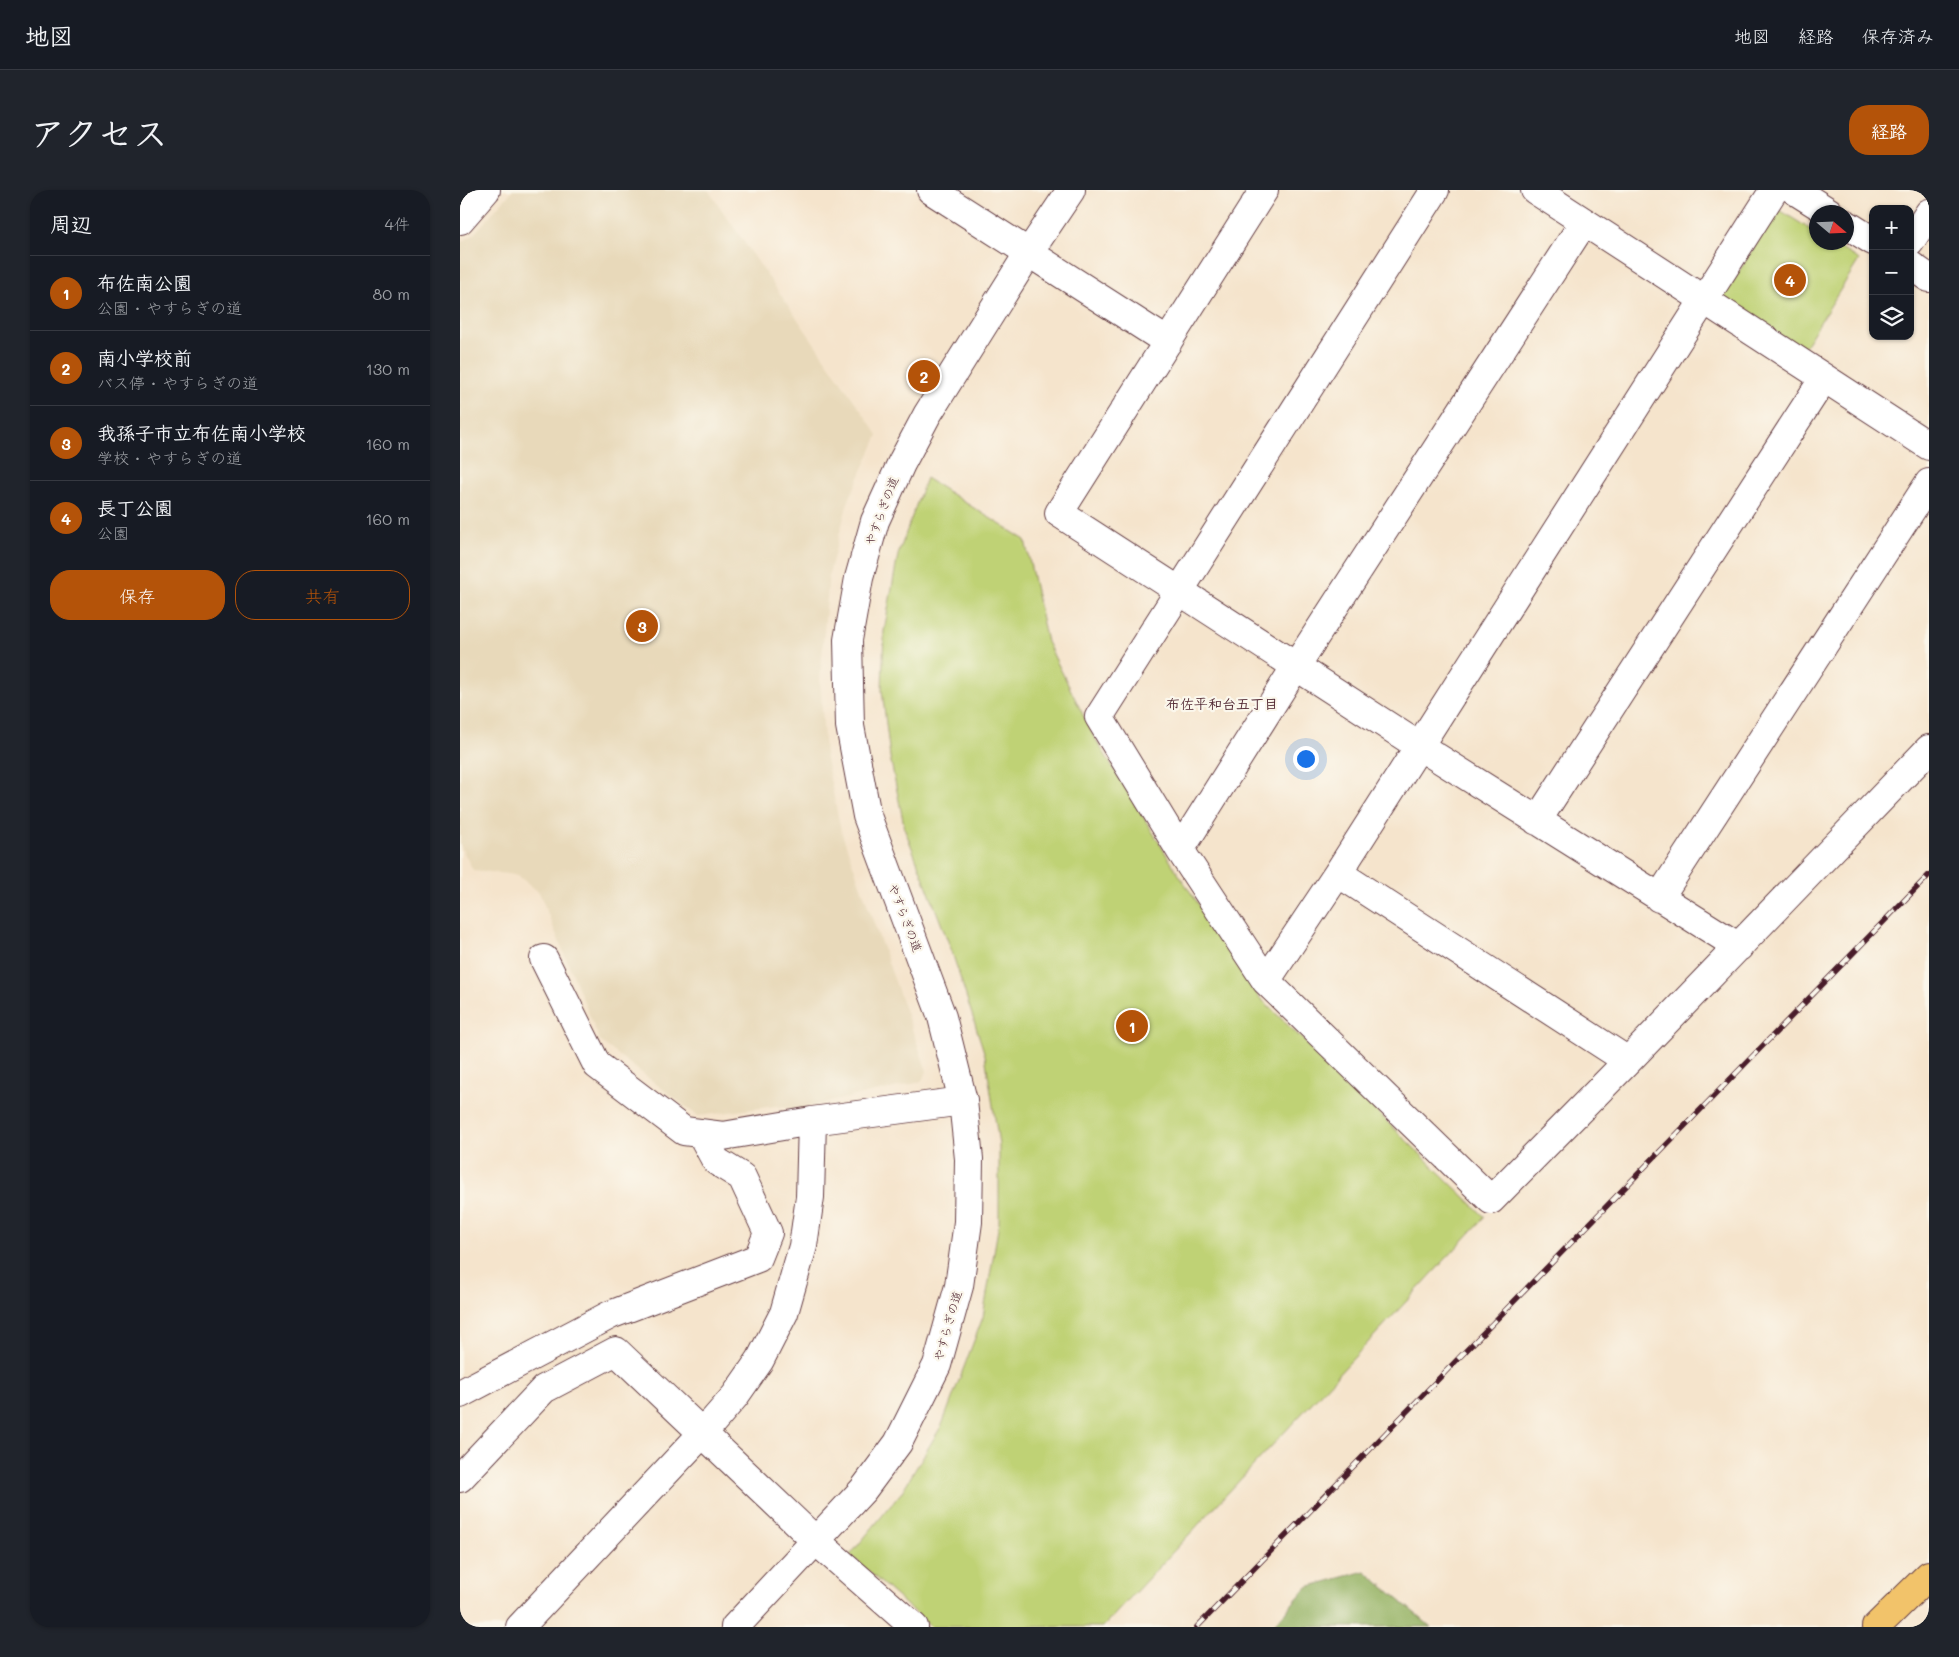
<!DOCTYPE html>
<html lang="ja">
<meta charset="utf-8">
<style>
:root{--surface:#171b24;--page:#20242c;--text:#f1f3f6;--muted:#9ea1a6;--line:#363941;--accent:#b45309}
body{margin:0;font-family:Mali,"Klee One",sans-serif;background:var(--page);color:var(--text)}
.controls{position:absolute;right:15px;top:15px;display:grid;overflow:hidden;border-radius:10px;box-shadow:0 1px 4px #0004}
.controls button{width:45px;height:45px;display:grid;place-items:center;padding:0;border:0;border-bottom:1px solid var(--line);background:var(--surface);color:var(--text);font:25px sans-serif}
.compass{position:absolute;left:1349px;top:15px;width:45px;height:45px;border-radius:50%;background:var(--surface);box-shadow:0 1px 4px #0004;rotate:109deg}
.you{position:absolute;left:845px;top:568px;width:18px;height:18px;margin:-12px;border:4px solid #fff;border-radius:50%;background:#1a73e8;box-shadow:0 0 0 8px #1a73e833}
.badge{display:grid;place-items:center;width:32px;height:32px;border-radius:50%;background:var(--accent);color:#fff;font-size:16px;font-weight:700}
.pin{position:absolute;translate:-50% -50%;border:2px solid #fff;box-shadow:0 1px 5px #0006}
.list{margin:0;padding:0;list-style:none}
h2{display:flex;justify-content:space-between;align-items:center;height:65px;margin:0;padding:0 20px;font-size:21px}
h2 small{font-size:16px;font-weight:400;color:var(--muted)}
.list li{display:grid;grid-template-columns:32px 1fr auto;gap:15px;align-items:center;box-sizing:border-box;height:75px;padding:0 20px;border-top:1px solid var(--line)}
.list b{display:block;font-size:19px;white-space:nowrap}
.list p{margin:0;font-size:16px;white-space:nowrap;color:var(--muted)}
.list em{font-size:16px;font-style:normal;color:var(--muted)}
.actions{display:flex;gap:10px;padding:15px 20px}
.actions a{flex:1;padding:11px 0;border:1px solid var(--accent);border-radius:20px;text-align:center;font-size:18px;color:var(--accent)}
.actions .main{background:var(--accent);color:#fff}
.icon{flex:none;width:28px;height:28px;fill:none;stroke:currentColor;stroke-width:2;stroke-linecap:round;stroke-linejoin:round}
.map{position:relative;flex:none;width:1469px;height:1437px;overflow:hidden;border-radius:20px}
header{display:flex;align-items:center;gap:30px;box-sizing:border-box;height:70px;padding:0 25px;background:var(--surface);border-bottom:1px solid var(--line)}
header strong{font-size:24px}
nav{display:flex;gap:28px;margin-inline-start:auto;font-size:18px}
.intro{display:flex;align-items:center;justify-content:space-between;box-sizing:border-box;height:120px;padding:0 30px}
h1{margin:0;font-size:35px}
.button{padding:12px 22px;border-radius:20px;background:var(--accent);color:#fff;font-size:18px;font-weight:700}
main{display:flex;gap:30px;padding:0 30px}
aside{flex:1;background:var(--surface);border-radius:20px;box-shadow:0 1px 4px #0004}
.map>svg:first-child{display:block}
.built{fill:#e8d9ba}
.green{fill:#bfd275;stroke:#847850}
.forest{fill:#97b466;stroke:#706a48}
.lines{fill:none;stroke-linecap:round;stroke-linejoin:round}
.minor-casing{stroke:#643d43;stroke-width:30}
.tertiary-casing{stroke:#643d43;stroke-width:30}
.trunk-casing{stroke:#643d43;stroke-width:30}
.minor{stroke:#fff;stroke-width:28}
.tertiary{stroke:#fff;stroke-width:28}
.trunk{stroke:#f2c36a;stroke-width:28}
.rail-casing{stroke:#4a1f2b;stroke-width:5.5}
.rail{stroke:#fbf7ec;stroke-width:4;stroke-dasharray:11;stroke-linecap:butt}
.labels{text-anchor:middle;stroke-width:4.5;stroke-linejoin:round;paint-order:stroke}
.street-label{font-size:12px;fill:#4a1f2b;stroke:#fbf7ec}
.neighbourhood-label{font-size:14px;font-weight:bold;fill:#4a1f2b;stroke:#fbf7ec}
</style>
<header>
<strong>地図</strong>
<nav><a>地図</a><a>経路</a><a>保存済み</a></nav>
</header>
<div class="intro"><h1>アクセス</h1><a class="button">経路</a></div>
<main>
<aside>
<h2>周辺<small>4件</small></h2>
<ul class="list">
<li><span class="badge">1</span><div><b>布佐南公園</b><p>公園 · やすらぎの道</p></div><em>80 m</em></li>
<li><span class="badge">2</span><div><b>南小学校前</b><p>バス停 · やすらぎの道</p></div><em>130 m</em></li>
<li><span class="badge">3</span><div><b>我孫子市立布佐南小学校</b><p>学校 · やすらぎの道</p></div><em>160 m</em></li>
<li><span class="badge">4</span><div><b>長丁公園</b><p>公園</p></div><em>160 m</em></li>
</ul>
<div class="actions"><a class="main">保存</a><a>共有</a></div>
</aside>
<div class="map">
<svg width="1469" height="1437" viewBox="0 0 1469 1437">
<rect width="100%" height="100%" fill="#fbf7ec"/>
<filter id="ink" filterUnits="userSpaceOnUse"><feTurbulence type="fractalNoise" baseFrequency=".02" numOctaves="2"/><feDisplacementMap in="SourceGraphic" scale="10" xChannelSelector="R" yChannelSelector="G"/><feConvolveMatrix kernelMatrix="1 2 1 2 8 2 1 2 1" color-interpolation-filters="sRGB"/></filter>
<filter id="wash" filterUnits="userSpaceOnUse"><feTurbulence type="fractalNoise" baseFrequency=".0096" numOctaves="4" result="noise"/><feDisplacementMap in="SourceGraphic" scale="20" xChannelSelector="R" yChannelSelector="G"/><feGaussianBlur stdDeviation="1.12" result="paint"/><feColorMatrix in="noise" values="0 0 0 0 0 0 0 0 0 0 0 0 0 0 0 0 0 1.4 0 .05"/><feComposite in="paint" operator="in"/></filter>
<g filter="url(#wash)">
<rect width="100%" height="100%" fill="#f5e4cc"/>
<path class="built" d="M53,0H248L418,245L388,312L369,384L360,489L365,564L381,641L467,881L461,892L337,919L316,916L238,926L140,851L79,702L57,685L13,680L0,655V53L13,45Z"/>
<path class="green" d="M1318,19L1356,43V52L1372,53L1399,70L1342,161L1261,110Z
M466,288L565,350L587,452L633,545L714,677L800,808L1025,1027L643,1437H471L390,1365L441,1303L482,1235L523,1127L539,1033V954L525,865L491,759L445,640L430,567L422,500L424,441L438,365Z"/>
<path class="forest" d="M905,1381L971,1437H812L847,1397Z"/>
</g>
<g filter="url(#ink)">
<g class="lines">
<defs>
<path id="minor" d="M471,0L708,152
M804,0L599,323L959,556L1279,757
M975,0L639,527L720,660L806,791L1031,1010L1168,871L1469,559
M1075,0L1469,256
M0,30L26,0
M1450,52L1469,23
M1077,631L1364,188
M720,660L836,476L1124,32
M878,683L1168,871
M1199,708L1469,293
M84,769L137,875L224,941L263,946L352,931
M806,791L878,683L1314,0
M0,1204L150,1125L298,1068L308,1043L282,987L256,971L242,945
M0,1288L84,1199L156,1161L356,1351L454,1437
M60,1437L242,1244L275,1206L300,1170L324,1123L343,1056L350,1007L352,931L503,911"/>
<path id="tertiary" d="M1334,0L1369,22
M1386,34L1413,51
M1450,75L1469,88
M275,1437L403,1300L438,1253L477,1175L499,1096L508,1032L509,969L503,911L482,827L407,626L390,536L388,450L399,388L415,331L441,274L467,225L568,64L611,0"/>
<path id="trunk" d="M1416,1437L1469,1385"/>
</defs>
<use href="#minor" class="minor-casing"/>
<use href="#tertiary" class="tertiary-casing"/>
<use href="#trunk" class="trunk-casing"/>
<use href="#minor" class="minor"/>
<use href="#tertiary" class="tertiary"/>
<use href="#trunk" class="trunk"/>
<defs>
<path id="rail" d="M737,1437L1469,685"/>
</defs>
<use href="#rail" class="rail-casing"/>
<use href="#rail" class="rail"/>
</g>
</g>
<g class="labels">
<g class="street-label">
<text transform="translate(422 321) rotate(-69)" y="4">やすらぎの道</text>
<text transform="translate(445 728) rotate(69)" y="4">やすらぎの道</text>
<text transform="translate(488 1136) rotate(-74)" y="4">やすらぎの道</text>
</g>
<g class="neighbourhood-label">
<text x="762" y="519">布佐平和台五丁目</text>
</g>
</g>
</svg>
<div class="controls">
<button>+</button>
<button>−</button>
<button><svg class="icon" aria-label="layers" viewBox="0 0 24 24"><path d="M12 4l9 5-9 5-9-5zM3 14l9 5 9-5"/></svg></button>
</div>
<svg class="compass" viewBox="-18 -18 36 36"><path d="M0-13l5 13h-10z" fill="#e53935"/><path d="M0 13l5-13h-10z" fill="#9ea1a6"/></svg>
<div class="you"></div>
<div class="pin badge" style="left:672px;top:836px">1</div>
<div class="pin badge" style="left:464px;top:186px">2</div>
<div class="pin badge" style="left:182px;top:436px">3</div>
<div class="pin badge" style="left:1330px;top:90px">4</div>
</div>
</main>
